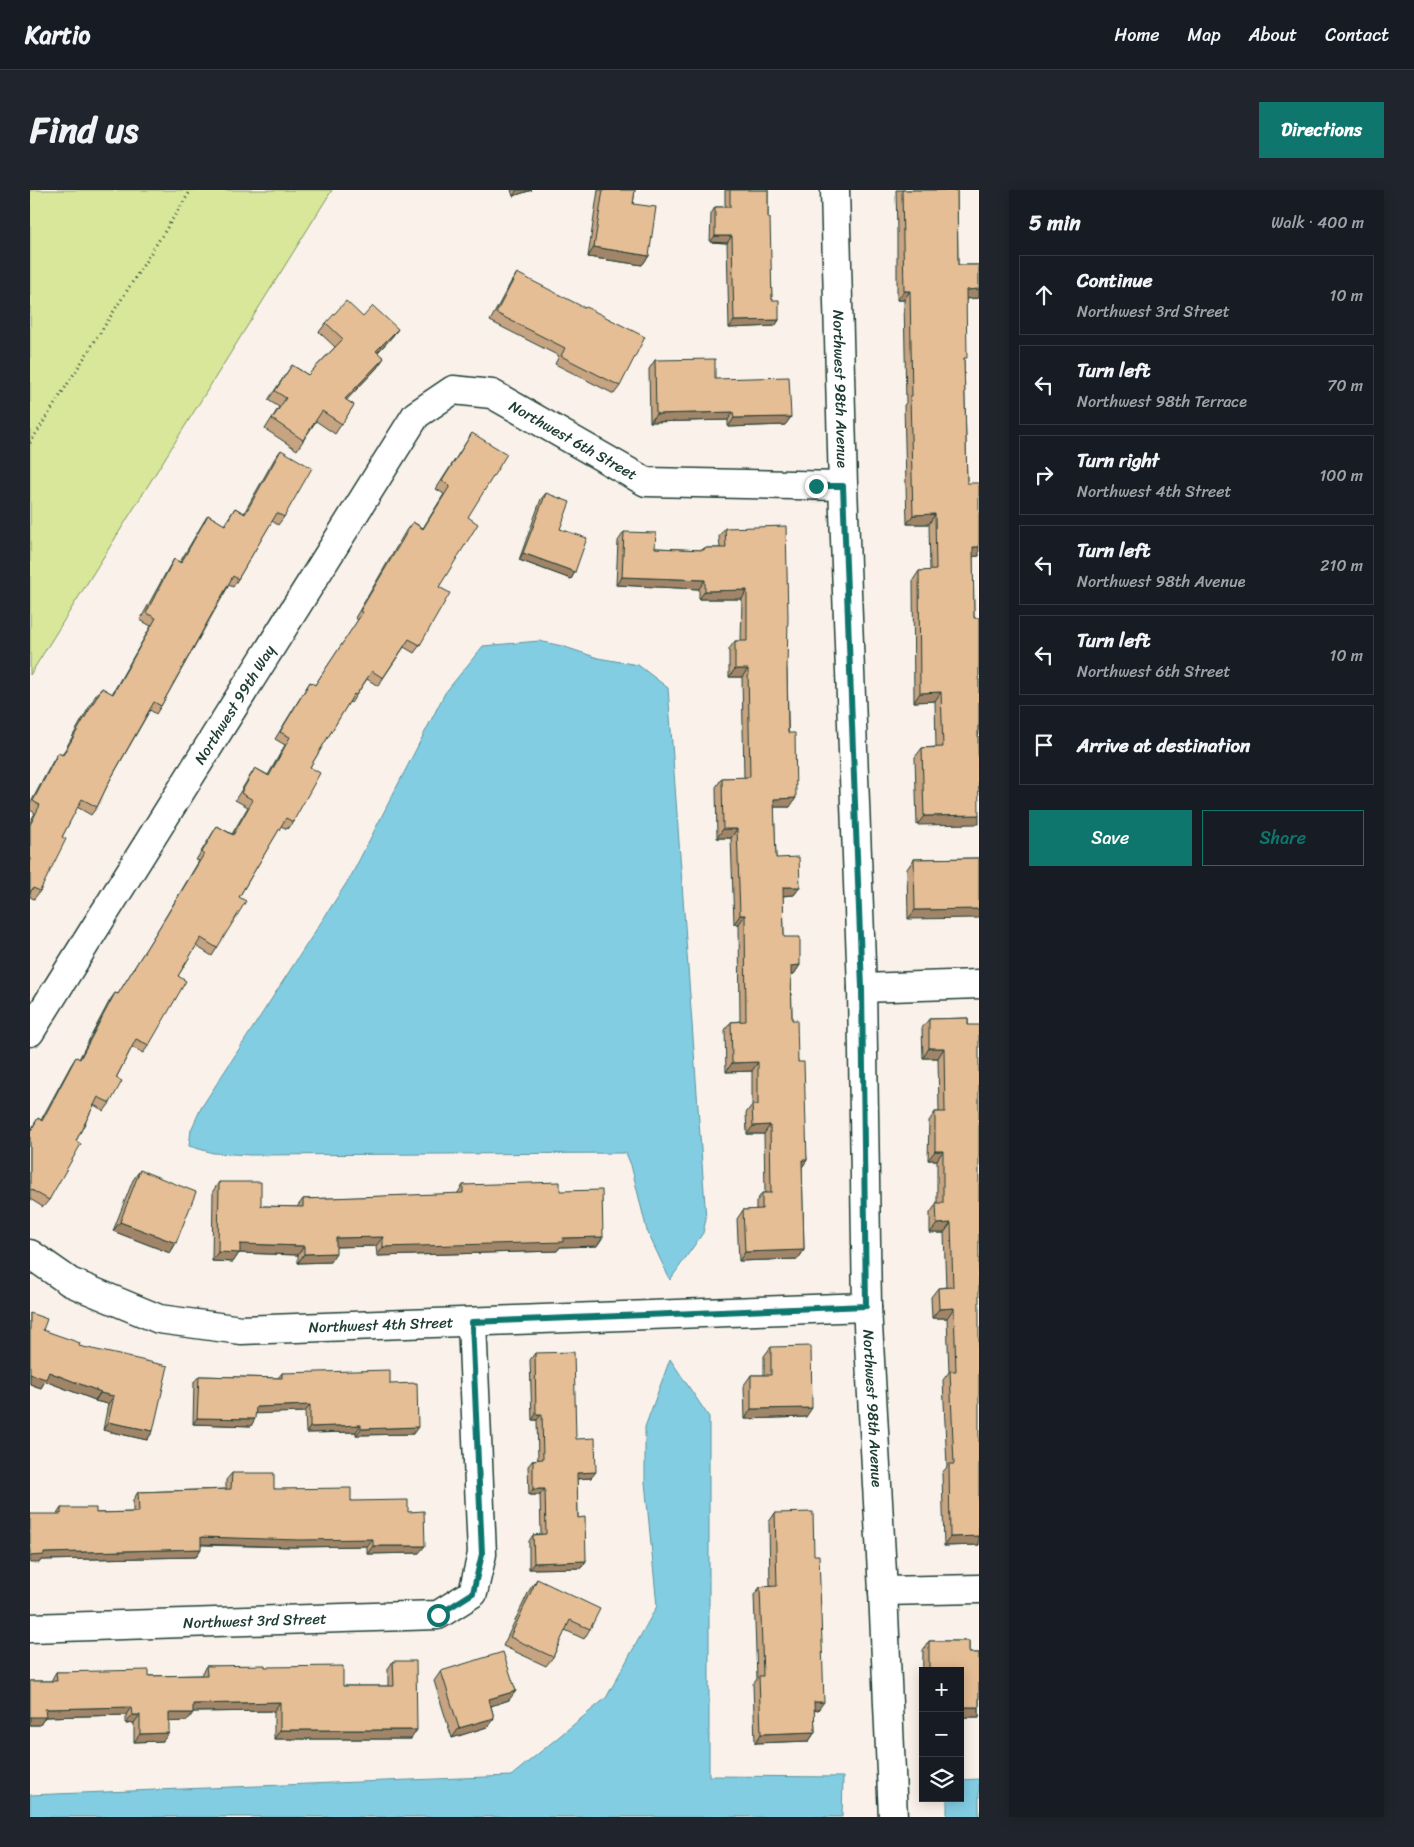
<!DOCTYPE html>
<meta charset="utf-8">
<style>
:root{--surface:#171b24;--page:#20242c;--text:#f1f3f6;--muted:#9ea1a6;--line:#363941;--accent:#0f766e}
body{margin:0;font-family:Sriracha,sans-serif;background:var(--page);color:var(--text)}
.controls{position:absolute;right:15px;bottom:15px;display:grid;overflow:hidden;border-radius:0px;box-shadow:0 2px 12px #0003}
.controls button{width:45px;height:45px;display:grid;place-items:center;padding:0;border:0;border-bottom:1px solid var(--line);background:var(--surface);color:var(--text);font:25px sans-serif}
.stop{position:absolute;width:15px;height:15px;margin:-11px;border:4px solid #0f766e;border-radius:50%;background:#fff}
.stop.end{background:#0f766e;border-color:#fff;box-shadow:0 1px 5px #0008}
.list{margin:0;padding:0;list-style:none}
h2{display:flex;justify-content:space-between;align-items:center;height:65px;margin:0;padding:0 20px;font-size:21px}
h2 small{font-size:16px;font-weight:400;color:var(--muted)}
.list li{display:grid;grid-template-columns:32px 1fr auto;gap:15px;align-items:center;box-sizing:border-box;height:80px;margin:0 10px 10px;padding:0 10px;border:1px solid var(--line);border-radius:0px}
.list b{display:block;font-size:19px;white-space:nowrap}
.list p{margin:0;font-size:16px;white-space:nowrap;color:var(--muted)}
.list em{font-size:16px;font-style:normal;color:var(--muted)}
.actions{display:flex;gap:10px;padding:15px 20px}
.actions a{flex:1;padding:11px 0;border:1px solid var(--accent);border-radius:0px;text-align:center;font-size:18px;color:var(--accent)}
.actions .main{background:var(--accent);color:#fff}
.icon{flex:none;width:28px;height:28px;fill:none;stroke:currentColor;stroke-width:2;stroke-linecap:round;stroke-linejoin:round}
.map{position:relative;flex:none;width:949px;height:1627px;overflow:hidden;border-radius:0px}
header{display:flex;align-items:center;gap:30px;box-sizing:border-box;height:70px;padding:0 25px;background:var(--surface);border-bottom:1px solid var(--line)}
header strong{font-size:24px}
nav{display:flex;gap:28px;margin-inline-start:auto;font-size:18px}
.intro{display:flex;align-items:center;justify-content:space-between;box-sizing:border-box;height:120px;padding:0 30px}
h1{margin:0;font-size:35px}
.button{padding:12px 22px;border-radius:0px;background:var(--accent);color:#fff;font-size:18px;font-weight:700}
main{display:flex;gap:30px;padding:0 30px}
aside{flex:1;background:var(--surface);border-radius:0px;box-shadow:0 2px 12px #0003}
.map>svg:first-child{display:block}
.green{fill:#d9e79a;stroke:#7c9267}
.water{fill:#83cde3;stroke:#5b939d}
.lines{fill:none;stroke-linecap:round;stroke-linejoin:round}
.minor-casing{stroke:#1f3d34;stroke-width:31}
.path{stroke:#1f3d34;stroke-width:3;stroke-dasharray:1 4;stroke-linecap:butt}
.minor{stroke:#fff;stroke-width:28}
.wall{fill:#c6a381;stroke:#1f3d34}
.shaded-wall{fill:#a18569;stroke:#1f3d34}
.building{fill:#e6be96;stroke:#1f3d34}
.route{stroke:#0f766e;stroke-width:6}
.labels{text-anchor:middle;stroke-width:4;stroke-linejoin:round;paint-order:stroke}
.street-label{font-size:15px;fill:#1f3d34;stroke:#fff}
</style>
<header>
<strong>Kartio</strong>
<nav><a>Home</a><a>Map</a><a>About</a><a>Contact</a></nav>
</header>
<div class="intro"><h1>Find us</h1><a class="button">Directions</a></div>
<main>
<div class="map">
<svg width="949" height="1627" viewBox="0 0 949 1627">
<rect width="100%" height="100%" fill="#faf2ea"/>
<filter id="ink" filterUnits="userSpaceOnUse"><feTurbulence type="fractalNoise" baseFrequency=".02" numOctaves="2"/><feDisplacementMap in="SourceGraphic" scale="10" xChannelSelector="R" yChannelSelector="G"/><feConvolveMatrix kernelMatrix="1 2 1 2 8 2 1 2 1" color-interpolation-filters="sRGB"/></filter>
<g filter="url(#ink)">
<path class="green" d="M0,0H302L0,485Z"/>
<path class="water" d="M509,451L532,456L568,468L608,475L638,498L676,1029L673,1043L640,1090L617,1041L601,975L596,963L220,965L183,963L159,956L161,940L171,918L321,686L415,503L453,456Z
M640,1169L679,1227V1586L813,1587L812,1627H0V1605L481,1586L576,1508L627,1416L615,1292V1237Z
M949,1589V1627H917V1608H930V1590Z"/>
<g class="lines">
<defs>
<g id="minor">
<path id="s1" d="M805,0L813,296L832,798L837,1117L853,1401L863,1627"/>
<path d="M832,798L949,794"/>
<path id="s2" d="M0,842L386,225L423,200L462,204L616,292L813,296"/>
<path id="s3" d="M0,1064L40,1092L129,1129L211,1140L837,1117"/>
<path d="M853,1401L949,1399"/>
<path id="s4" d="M0,1438L408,1425L443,1403L452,1364L442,1132"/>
</g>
</defs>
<use href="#minor" class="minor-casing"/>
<path class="path" d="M0,253L161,0"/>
<use href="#minor" class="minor"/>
</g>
<path class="wall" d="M481,0H502L483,6Z
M568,0H605L603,14L619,66L612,75L558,67Z
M695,0H738V28L742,110L749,130L745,136L699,138L697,53L680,52L681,24L685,17H695Z
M866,0H927L928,75H949V108L936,109L934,172L937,293L949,366H943L944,428H949V545H948L949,572L887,635L885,567L892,558L906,557L905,511L884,512L883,390L889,381H900L899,334H877L874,215L876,213L874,110H867V42Z
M487,83L590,196L584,204L525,174L529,166L460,131L481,92Z
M333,127L368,139L361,148L348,162L347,178L316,210L324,215L305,244L286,231L267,260L235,239L249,217L238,210L262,175L278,185L305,157L289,142L296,133Z
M625,170L685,189L761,227L755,235L698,237V230L620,232L619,179Z
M442,243L438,327L409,397L390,455L384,463L374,457L348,496L337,489L321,513L319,512L280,577L263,632L257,639L251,636L209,707L187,758L182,766L166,756L148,786L119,855L113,863L102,857L86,888L80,913L74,921L64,915L46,951L19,1010L13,1017L0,1009V941L8,928L11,930L41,875L46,867L49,869L80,810L85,803L88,804L129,738L169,671L166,670L182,644L187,636L202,644L218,617L205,610L225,578L238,585L255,555L245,549L275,500L280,492L285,495L328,430L325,428L377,339L383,332L393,338L414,304L406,299Z
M251,260L254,327L248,335L242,331L208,389L203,397L199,395L131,516L126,524L120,520L80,590L67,617L61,625L47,617L32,647L10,701L4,709L0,707V632L5,623L0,620V614L23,571L28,563L32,565L66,505L72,498L82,504L121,436L110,430L139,377L144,369L150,372L173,333L178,325L194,335L205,318L214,323L245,268Z
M516,303L530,339L545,382L541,389L489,370L511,309Z
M695,338L757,479L760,617H744L746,668L770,697L764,705L753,706L754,747L770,775L764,784H761L762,830L768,872L777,970L772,977L774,1060L768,1069L709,1071L707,1029L713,1020H726V1012L732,1003H735L734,944H717L716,923L722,915V881L696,882L695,840L701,832L710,831L709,734H704L701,648H687L686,597L692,588H714L712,487H699V459L705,451H711L712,409H669V399L586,395L588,351L594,342L625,358L673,360L674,358H690L689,346Z
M949,668L878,729L877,679L884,669Z
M938,828L949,1355L914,1356L912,1283L917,1277L913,1190L919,1182L917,1128H902L901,1107L908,1098L916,1097L914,1043H900V1023L907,1013V970H898L899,931L905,922H909L908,868H893L892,838L899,829Z
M110,980L146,1053L140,1063L83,1041L103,990Z
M189,992L231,1016L267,1017L273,1009L427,1004L433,995L530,1001L567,1056L530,1057L527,1061L347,1066L346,1056L306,1057L300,1072L268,1073V1065L209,1063L203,1072L182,1071L183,1001Z
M0,1123L13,1140L49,1156L123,1241L117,1250L73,1240L78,1214L65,1211V1210L15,1191L11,1198L0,1194Z
M741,1157L776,1227L715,1229L714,1195L721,1185H734V1166Z
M505,1163L546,1249L561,1288L547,1289L548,1328L556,1371L551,1378L499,1379V1351L503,1345L511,1344L510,1305H499L498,1276L503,1270L508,1269L507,1230H502L500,1170Z
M252,1183L360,1194L383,1244L326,1245V1242L276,1243L275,1222L225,1223L221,1236L163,1234L164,1192L169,1186L248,1188Z
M202,1283L244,1299L321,1311L378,1322L389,1363L337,1364V1356L264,1357L171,1355L166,1367L11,1370L9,1373L27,1324L31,1318L66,1323L103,1322V1310L108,1302L196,1299V1290Z
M745,1323L788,1520L784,1521L785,1542L779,1551L725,1553L723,1494L727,1489L724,1405L730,1397L740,1396L739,1332Z
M507,1389L560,1439L554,1449L535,1440L523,1467L516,1476L473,1456L500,1399Z
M899,1451H939V1463H949V1527H930V1481H893V1526H892L893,1460Z
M363,1471L381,1549H244V1521L163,1522L157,1531H139L133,1551L104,1552V1533L96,1534V1525L15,1527L10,1535H0V1491H21L26,1482L119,1486L171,1485L176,1476L235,1477L313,1496H358V1479Z
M411,1481L479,1510L461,1516L464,1528L457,1537L422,1548L404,1491Z"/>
<path class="shaded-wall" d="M487,0H502L483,6Z
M685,46H702L697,53L680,52Z
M564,57L619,66L612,75L558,67Z
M949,99V108L930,109L936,100Z
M874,101H880L874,110H867Z
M749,130L745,136L699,138L704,131Z
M368,139L361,148L340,171L346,161Z
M354,168L347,178L308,219L315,209Z
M703,222L698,230L620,232L626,224Z
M761,227L755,235L698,237L704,228Z
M905,324L899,334H877L883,325Z
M943,357H949V366L937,367Z
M493,363L545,382L541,389L489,370Z
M592,387L675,390L669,399L586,395Z
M717,400L712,409H669L675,401Z
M705,479H718L712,487H699Z
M911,502L905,511L884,512L890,503Z
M766,608L760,617H738L744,609Z
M949,625V634L887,635L894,626Z
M693,639H707L701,648H687Z
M753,697H770L764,705L747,706Z
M949,719V728L878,729L885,720Z
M710,725H715L709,734H704Z
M770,775L764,784H755L761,776Z
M899,858H914L908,868H893Z
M728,872L722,881L696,882L702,873Z
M740,935L734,944H717L723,936Z
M905,961H913L907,970H898Z
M772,970H777L771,979Z
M90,1032L146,1053L140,1063L83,1041Z
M921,1033L914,1043H900L907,1034Z
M353,1047L346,1056L299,1057L306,1048Z
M573,1047L567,1056L530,1057L527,1061L347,1066L353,1057L533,1048Z
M210,1054L274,1056L268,1065L209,1063L203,1072L182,1071L188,1062Z
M774,1060L768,1069L709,1071L715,1062Z
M306,1063L300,1072L268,1073L274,1064Z
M924,1118L917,1128H902L909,1119Z
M19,1182L71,1202L65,1210L15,1191L11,1198L0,1194V1184Z
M70,1203L84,1206L78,1214L65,1211Z
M280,1215L275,1222L221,1224L226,1217Z
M782,1218L776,1227L715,1229L721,1219Z
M506,1224H512L507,1230H502Z
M167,1228L225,1229L221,1236L163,1234Z
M78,1232L123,1241L117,1250L73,1240Z
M331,1235L326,1242L276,1243L280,1237Z
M388,1237L383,1244L326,1245L331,1239Z
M566,1282L561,1288L542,1289L547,1283Z
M503,1299H515L510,1305H499Z
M949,1346V1355L914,1356L920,1347Z
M171,1347L343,1349L337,1356L264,1357L165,1354Z
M343,1356H395L389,1363L337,1364Z
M171,1359L166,1367L11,1370L9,1373H0V1366L14,1363Z
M556,1371L551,1378L499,1379L504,1373Z
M486,1501L479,1510L452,1519L459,1509Z
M250,1512L244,1521L157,1522L163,1514Z
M784,1512H794L788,1520L778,1521Z
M101,1517L96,1525L15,1527L10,1535H0V1527L15,1519Z
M930,1517H949V1527H930Z
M139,1523H163L157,1531L133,1532Z
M102,1525H110L104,1533L96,1534Z
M464,1528L457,1537L422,1548L429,1538Z
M250,1540H387L381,1549H244Z
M785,1542L779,1551L725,1553L731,1544Z
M139,1543L133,1551L104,1552L110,1544Z"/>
<path class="building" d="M573,0H605L603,14L626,17L619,66L564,57Z
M700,0H738V28H740L742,110H749V130L704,131L702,46H685V17H700Z
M872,0H927L928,75H949V99L936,100L937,168H934L937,293H949V357H943L944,428H949V536H948L949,625L894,626L892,558L913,557L911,502L890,503L889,381L906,380L905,324L883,325L880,206H882L880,101H874Z
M487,83L555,118L556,117L615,147L590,196L531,166L535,158L466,123Z
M316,111L333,127L343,116L368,139L346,161L354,168L315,209L324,215L312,234L292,221L273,250L242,229L256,208L245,201L262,175L278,185L313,149L296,133Z
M685,169V189L759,187L761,227L704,228L703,222L626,224L625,170Z
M442,243L477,264L438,327L448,334L409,397L420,403L390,455L379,449L353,488L342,481L326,505L324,504L280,577L290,583L263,632L256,628L209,707L216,711L187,758L171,748L148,786L156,791L119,855L106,849L86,888L92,891L80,913L68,907L46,951L51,954L19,1010L0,999V942L8,928L12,931L46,867L50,869L85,803L88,804L134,730L174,664L172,662L187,636L203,645L223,610L211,603L225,578L239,586L260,547L250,542L280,492L285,495L333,422L330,421L383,332L393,339L420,296L412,291Z
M251,260L282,278L254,327L247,323L208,389L203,386L131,516L124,512L80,590L67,617L52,609L32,647L36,649L10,701L3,698L0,703V635L10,615L3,611L28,563L33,565L72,498L83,504L126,428L116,423L144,369L151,373L178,325L195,335L205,318L215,324Z
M516,303L540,312L530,339L557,348L545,382L493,363Z
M756,336L758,427L757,479L758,543H765L766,608L744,609L746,668L769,667L770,697H753L754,747H770V775L761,776L762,830H767L768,872H774L777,970H772L774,1060L715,1062L713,1020L732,1019V1003H741L740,935L723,936L722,915H728V872L702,873L701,832L716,831L715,725H710L707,639H693L692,588L720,587L718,479H705V451H717V400L675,401V390L592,387L594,342L626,343L625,358L674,360V358H696L695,338Z
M949,668V719L885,720L884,669Z
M938,828V835H949V1346L920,1347L919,1274H924L920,1181H926L924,1118L909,1119L908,1098L923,1097L921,1033L907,1034L906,1013H913V961H905V922H915L914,858H899V829Z
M110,980L166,1002L146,1053L90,1032Z
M189,992H231V1016L273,1017V1009L433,1003V995L530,992V1001L572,1000L573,1047L533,1048V1052L353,1057V1047L306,1048V1063L274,1064V1056L210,1054V1063L188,1062Z
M0,1123L17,1129L13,1140L50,1153L49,1156L138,1176L123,1241L78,1232L84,1206L70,1203L71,1202L19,1182L16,1189L0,1184Z
M781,1156L782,1218L721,1219V1185H741V1157Z
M544,1162L546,1249L565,1248L566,1282L547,1283L548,1328L555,1327L556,1371L504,1373L503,1345L516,1344L515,1299H503V1270L513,1269L512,1224H506L505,1163Z
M360,1180V1194L387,1193L388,1237L331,1239V1235L280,1237V1215L226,1217L225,1229L167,1228L169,1186L252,1188V1183Z
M202,1283H244V1299L321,1298V1311L378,1310V1322L394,1321L395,1356H343V1349L269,1350L171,1347V1359L14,1363V1365L0,1366V1324H31V1318H66V1323L109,1322L108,1302L201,1299Z
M783,1322L784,1365H789L794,1512H784L785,1542L731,1544L729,1486H733L730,1397L747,1396L745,1323Z
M507,1389L570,1419L560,1439L540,1430L523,1467L480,1447Z
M899,1451H939V1463H949V1517H930V1481H899Z
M473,1462L486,1501L459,1509L464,1528L429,1538L411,1481Z
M363,1471H386L387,1540H250V1512L163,1514V1523H139V1543L110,1544V1525H102L101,1517L15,1519L16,1527H0V1491H27L26,1482L119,1480V1486L177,1485L176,1476L235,1475V1477L313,1476V1496H364Z"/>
</g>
<g class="lines" filter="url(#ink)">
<path class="route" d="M408,1425L443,1403L452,1364L442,1132L836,1116L832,798L813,296H786"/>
</g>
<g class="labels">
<g class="street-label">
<text dy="5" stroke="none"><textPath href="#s1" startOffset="199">Northwest 98th Avenue</textPath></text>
<text dy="5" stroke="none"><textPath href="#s2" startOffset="905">Northwest 6th Street</textPath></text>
<text dy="5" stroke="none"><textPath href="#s2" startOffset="386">Northwest 99th Way</textPath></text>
<text dy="5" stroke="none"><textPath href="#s3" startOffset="368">Northwest 4th Street</textPath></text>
<text dy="5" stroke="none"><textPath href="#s1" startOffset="1219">Northwest 98th Avenue</textPath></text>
<text dy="5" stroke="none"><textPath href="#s4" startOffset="225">Northwest 3rd Street</textPath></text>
</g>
</g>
</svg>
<div class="controls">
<button>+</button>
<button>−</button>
<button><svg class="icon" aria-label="layers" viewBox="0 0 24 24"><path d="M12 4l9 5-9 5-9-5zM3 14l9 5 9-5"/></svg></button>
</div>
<div class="stop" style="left:408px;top:1425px"></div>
<div class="stop end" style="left:786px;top:296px"></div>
</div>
<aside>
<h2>5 min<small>Walk · 400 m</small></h2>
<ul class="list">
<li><svg class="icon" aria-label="ahead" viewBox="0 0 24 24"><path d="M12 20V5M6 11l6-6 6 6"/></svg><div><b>Continue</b><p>Northwest 3rd Street</p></div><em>10 m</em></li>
<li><svg class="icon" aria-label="left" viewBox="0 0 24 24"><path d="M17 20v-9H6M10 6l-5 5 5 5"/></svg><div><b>Turn left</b><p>Northwest 98th Terrace</p></div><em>70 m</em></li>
<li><svg class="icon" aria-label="right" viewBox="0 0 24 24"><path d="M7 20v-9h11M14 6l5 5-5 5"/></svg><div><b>Turn right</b><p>Northwest 4th Street</p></div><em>100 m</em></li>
<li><svg class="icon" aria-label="left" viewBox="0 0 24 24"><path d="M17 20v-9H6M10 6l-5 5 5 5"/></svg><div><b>Turn left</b><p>Northwest 98th Avenue</p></div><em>210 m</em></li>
<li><svg class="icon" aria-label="left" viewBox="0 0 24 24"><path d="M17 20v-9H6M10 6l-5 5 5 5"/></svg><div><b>Turn left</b><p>Northwest 6th Street</p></div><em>10 m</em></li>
<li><svg class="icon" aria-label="arrive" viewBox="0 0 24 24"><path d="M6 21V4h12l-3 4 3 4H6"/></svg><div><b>Arrive at destination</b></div></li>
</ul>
<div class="actions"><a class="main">Save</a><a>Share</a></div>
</aside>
</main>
